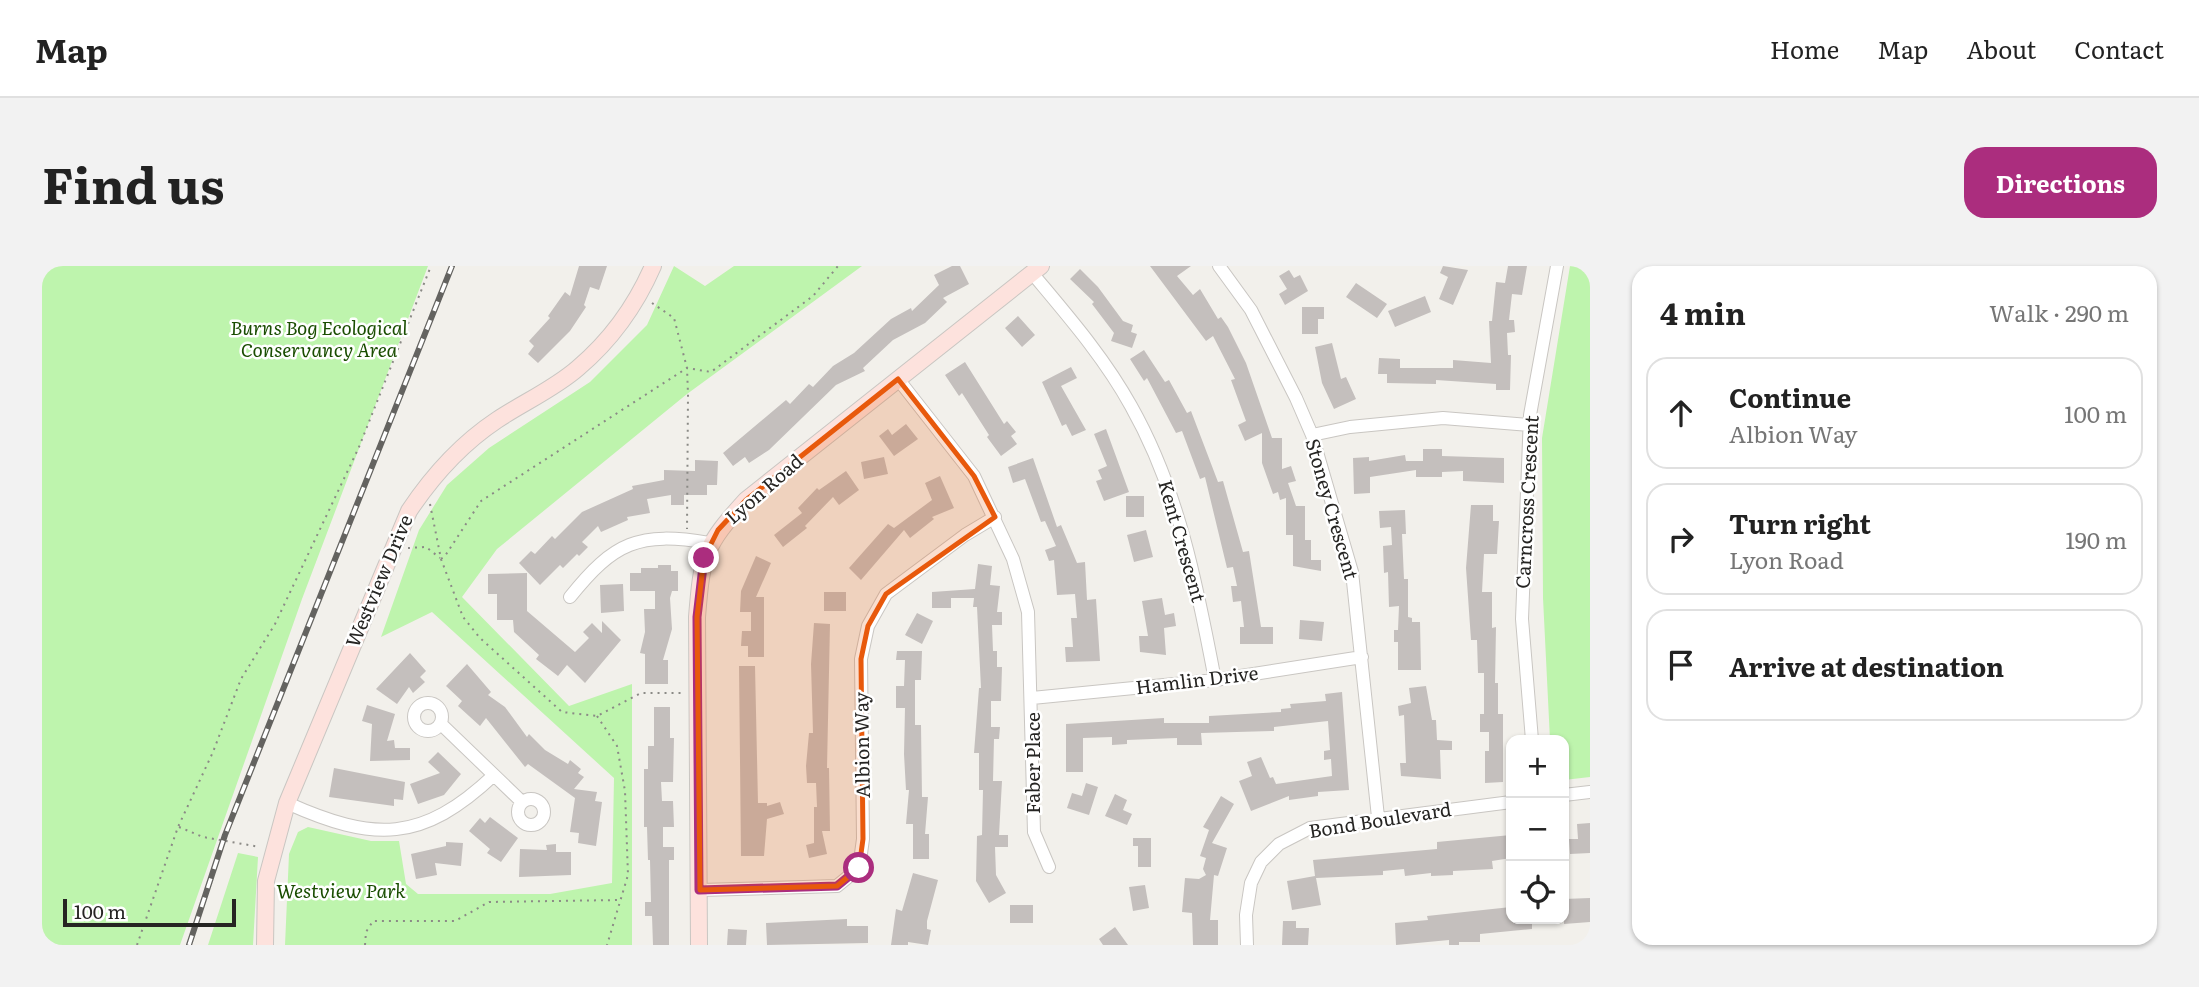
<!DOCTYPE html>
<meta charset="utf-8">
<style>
:root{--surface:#fff;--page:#f2f2f2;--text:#222;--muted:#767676;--line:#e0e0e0;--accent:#ab2d7e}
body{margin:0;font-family:Literata,serif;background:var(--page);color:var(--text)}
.controls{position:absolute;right:21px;bottom:21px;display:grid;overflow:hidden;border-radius:14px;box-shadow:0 2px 5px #0004}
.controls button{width:63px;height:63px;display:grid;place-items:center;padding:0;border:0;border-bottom:2px solid var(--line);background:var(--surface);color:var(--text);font:35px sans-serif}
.scale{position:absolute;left:21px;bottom:18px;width:173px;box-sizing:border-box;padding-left:7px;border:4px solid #262523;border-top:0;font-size:19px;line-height:24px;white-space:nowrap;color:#262523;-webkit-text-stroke:5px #fff;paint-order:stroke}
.stop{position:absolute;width:21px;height:21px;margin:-16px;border:5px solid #ab2d7e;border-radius:50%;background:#fff}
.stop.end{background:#ab2d7e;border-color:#fff;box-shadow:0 2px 7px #0008}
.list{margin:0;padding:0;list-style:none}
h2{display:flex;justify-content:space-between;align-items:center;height:91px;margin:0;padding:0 28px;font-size:30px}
h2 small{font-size:23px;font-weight:400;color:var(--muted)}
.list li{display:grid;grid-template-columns:46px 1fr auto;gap:21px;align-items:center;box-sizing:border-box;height:112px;margin:0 14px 14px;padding:0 14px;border:2px solid var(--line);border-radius:21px}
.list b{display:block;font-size:26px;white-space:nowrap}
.list p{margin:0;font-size:23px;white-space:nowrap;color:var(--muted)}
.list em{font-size:23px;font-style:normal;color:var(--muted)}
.icon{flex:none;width:38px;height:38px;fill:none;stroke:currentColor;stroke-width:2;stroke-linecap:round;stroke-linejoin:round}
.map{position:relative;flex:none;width:1548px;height:679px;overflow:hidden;border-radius:21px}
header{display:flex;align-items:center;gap:42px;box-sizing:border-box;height:98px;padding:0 35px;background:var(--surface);border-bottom:2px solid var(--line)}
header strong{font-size:33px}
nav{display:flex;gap:38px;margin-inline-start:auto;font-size:24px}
.intro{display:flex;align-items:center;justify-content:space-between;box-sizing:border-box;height:168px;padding:0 42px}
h1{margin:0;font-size:49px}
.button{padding:18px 32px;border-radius:21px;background:var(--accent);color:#fff;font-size:24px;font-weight:700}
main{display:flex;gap:42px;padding:0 42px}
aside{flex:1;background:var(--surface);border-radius:21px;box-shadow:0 2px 5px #0004}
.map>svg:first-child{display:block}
.green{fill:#bef4ad}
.building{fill:#c4bfbd}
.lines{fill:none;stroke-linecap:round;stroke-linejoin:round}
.street-casing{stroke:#c9c6c2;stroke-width:14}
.secondary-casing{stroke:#c9c6c2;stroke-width:18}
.path{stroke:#8b8a86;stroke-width:2;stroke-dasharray:2 5;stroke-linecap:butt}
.street{stroke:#fff;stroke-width:12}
.secondary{stroke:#fde2dd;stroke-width:16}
.rail-casing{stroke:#646360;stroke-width:6}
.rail{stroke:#fff;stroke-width:3.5;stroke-dasharray:10;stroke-linecap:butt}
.route{stroke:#ab2d7e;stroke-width:9}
.marked{fill:#e8590c;fill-opacity:0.2;stroke:#e8590c;stroke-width:5;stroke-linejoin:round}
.labels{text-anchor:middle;stroke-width:5;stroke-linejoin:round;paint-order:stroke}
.park-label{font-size:19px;font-style:italic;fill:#194d00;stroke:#fff}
.street-label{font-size:19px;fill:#262523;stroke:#fff}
</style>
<header>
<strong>Map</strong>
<nav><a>Home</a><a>Map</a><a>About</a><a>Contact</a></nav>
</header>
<div class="intro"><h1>Find us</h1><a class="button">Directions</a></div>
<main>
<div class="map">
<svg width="1548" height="679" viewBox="0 0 1548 679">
<rect width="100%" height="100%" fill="#f2f0eb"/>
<path class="green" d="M0,0H386L260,333L138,679H0Z
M632,0L663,20L692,0H820L645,128L455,283L420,331L527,440L590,418V679H243L247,588L256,566L266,561L329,575H357L364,618L376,628H508L570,617L572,512L390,346L339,371L377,264L405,219L447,182L548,116L605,59Z
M1528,0H1548V511L1522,514V474H1508L1501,332L1500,172Z
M196,587L216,591L211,679H166Z"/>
<path class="building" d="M537,0H565L557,24L548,21L542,39L544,41L528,65L496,97L486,88L492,80L487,75L508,52L506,50L523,26L528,30Z
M910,0H918L927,18L901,32L905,36L883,57L851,74L821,102L823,105L794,119L727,184L707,197L703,191L691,200L681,187L744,134L748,138L767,118L771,121L791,100L812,87L849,53L869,42L870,45L897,19L892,9Z
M1108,0H1149L1135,10L1151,29L1158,23L1176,53L1179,51L1186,61L1204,97L1230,172H1240V203L1249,200L1254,215L1246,217L1254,240H1263V274H1269V294H1279V305L1251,300V269H1244V232L1238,234L1236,226L1231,228L1220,197V167L1203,175L1196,159L1204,155L1189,114L1193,113L1171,70L1164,75Z
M1401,0L1426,4L1411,39L1397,33L1406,11L1398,7Z
M1466,0H1485L1480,29L1470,28L1467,54H1472L1473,66L1465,67L1466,89H1469L1468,124H1454V118L1394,114V118L1345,117V108H1336L1337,92L1358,93V102H1411V94L1449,97L1447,55H1450L1454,16L1463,17Z
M1038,3L1056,21L1081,55L1091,59L1089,66L1095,68L1090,82L1069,75L1072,67L1050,38L1052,36L1028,13Z
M1247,4L1252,12L1258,9L1266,25L1243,39L1237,28L1245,23L1237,10Z
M1314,17L1345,38L1335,52L1304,31Z
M1383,30L1389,46L1353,61L1346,45Z
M1260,41H1282V53H1276V68H1260Z
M976,50L993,69L980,81L963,62Z
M1290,77L1299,113L1304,111L1314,133L1292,143L1280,117L1273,81Z
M1102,84L1123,116L1127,114L1145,147L1149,145L1176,216L1181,215L1201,286L1207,285L1219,361H1231V378H1198V361H1202L1199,335L1191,336L1189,320H1195L1191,301L1185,302L1163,211L1158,213L1140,165L1134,167L1105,112L1102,115L1088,93Z
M923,96L962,158L965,155L974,166L969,170L975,178L959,190L945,171L947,169L920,127L917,130L903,109Z
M1029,101L1035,112L1019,120L1044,164L1030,170L1024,158L1020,160L1000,116Z
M864,158L876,173L852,190L837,170L846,163L850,169Z
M1064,163L1087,226L1062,235L1054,215L1060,213L1056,204L1065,200L1052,168Z
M1381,183H1400V190L1462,192V217L1421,215V205L1400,206V211H1374V204L1328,211V227L1312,228L1311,192L1327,191V195L1363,189L1364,195H1381Z
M842,191L846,208L822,213L819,196Z
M991,192L1015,261L1019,259L1035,297L1043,296L1045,334L1054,333L1058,395L1024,396L1023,381H1031L1029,352H1035L1033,328L1015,329L1012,294L1007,295L1003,284L1014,280L1003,255L999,256L983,213L971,217L966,201Z
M653,194L676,195L675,219H665V229H642V239H629V229L605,233L608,247L585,251L586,254L559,266L556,260L540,276L546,281L537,290L535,288L521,302L518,299L498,319L477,297L489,285L493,288L510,270L513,273L540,246L591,223L590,220L622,214V204L653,205Z
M804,205L817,224L797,239L791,231L763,260L765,262L741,281L732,269L760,247L756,242L775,222L777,224Z
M898,210L912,242L890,251L892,253L868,272L862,264L819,314L807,302L846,258L852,262L890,234L883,217Z
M1084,230H1102V251H1084Z
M1429,239H1451V255H1457L1455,288H1442L1440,326H1450V362L1454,361L1453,417H1456V448H1461V516L1443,517V485H1447V466H1438V448H1442V407H1436L1435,374H1429L1424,302Z
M1363,244L1364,268H1360L1362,313H1366V351L1370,352V356H1378L1379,404H1356V376H1352V364H1356L1357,340L1347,341L1346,306L1342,307L1341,280L1350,279L1349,261L1338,262L1337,245Z
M1104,264L1111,291L1092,296L1085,269Z
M714,290L729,297L714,331H722V391H706V380H699L700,365H709V346H698L699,325Z
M936,298L950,300L948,319L958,320L955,346H960V359H950L951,385H955V401H960L959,435H949V461H958L957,473H952L951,515H960L957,569H966V581H953L954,609L964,627L947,637L934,615L935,570L940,569L941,524H937V487H932L937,422H939L935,341H931L932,332H909V342H890V326L933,323Z
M616,299H629V305H636V325H630L628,332L630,363L621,394H626V418H603V388L598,387L603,366L602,343H613V325H588V307H599V302H616Z
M485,307V345L533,386L547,372L541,366L550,357L560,367V355L579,374L543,417L525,399L516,410L494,393L497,389L472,366L471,354H455V328H446V308Z
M581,318L582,345L559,347L558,319Z
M782,326H804V345H782Z
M1120,332L1123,349L1132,347L1134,360L1122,362L1124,389L1098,386L1097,370H1106L1100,335Z
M875,347L891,355L880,378L863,369Z
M1258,354L1282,356L1280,375L1257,373Z
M772,357L788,358L785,502H787L788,565H780L785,588L767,592L764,579L772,577V541H775L774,517H765L764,500L767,467H771L769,398Z
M855,385H880L879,414H873V459H879L880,531H886L883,568H887V593H871V558H864L867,524H864L862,488L863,442H854V420H862L863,394H854Z
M368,387L384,405L378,411L383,416L371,427L367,421L355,438L334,423Z
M425,398L449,426L446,429L463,441L485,471L487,468L503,484L526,498L528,494L539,503L536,507L542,511L532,523L555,526L553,535L560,536L554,580L536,577L537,567L528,566L533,532L486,498L483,501L444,452L438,460L416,440L420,435L404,420Z
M697,400H713L716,537H725V540L738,536L742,548L725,553L722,590H699Z
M1384,420L1390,454H1394L1395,474L1410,475V484H1398L1399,513L1359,510L1358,497H1364L1362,449L1357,450L1356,440L1369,437L1367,422Z
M1300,426L1307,524L1276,526V530L1247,534V530L1209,545L1197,515L1210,510L1205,496L1219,491L1228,512L1231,511L1234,518L1290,510L1289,493L1282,494V485L1288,484L1286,455L1232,461V465L1159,467L1160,479H1135V472L1085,474V478L1070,479V471L1041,472V506H1024V458L1122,452V457H1167V450L1239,446V443L1249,442L1248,438L1284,435L1283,428Z
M325,439L353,448L345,475L352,474L353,482H368V494L328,495L330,458L320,455Z
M612,441H628V472H632L631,516H619L620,535H631L632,561H621V581H632V594H627V679H611L610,650H603V636H609L608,594H606L605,561H602V503H606V480H612Z
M396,486L419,508L402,529L376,538L368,518L398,507L386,496Z
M292,502L363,516L361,534L352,533V540L287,531Z
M1044,517L1056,521L1047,549L1025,542L1030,527L1040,530Z
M1073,528L1085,534L1081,544L1090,548L1085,559L1063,550Z
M1179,530L1192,538L1170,577L1185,582L1176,610L1172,609L1168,654H1176V679H1151L1150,647L1140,646L1143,612L1157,613L1164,609L1161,603L1164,592L1158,590L1167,564L1161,561Z
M448,551L476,572L459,596L445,587L448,583L427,565L438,552L443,557Z
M1548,557V587L1528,588L1527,573H1536L1535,558Z
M1469,569V592L1450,595L1451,603L1411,605V609L1389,610V607L1363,610L1362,603L1341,605V609L1274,612L1279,639L1250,644L1245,615L1273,610L1271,594L1395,583V576Z
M1091,572H1109V601H1096V580H1091Z
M404,576L421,577L419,600L393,597L395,609L374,613L369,588L404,580Z
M514,578V586H529V609L477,611L478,583L505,584L504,579Z
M871,607L896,614L885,655V663L889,664L886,679L866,676V679H849L854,643L860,645Z
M1103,619L1107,642L1091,645L1087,621Z
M1548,632V656L1522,658V633Z
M968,639H991V657H968Z
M1469,641V653H1490V663L1438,668V676H1417V679H1407V674L1354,679L1353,657L1386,654L1385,650Z
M805,653V660H826V677L725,679L724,657Z
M1241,655H1254V662H1267L1266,679H1240Z
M1073,661L1086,679H1061L1057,673Z
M686,663L705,664L704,679H685Z"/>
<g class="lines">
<defs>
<path id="street" d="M1177,0L1209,44L1254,132L1270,169L1310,306L1336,551
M990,7C1025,49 1062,91 1089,140C1137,225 1155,319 1173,414
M856,113L932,210L971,293L986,346L992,566L1007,601
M1270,169L1308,161L1401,152L1487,159
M528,331C572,276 597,265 667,277
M990,432L1173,414L1320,391
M372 451a14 14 0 1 1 28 0a14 14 0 1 1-28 0Z
M399,458L480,536
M1490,474L1480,353L1488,149L1515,0
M1522,529L1548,526
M476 546a13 13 0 1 1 26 0a13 13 0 1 1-26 0Z
M245,537C332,576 380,577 452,509
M658,624L795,620L817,602L821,573L819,393L826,360L844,328L923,269L953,251
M1205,679L1204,649L1209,617L1219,596L1237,578L1268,562L1469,536"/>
<path id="secondary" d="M223,679L224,615L245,537L367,245C391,209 419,178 455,154C482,136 512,123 536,102C569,74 594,39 611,0
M657,679L655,351C660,289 662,280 704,234L999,0"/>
</defs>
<use href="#street" class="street-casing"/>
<use href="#secondary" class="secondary-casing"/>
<path class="path" d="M610,37L632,52L645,102L646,128L645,263
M388,238L399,293L421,351L438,372L520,446L555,450L599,427H642
M366,282L384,281L398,292
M399,293L403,290L439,235L645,102L669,106L771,30L796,0
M555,450L575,480L583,525L586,609L565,679
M137,561L161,571L218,581
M95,679L136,561L171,486L199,413L233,358L317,181L389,0
M323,679L324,666L331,655H413L447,636L578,634"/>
<use href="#street" class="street"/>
<use href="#secondary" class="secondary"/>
<defs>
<path id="rail" d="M147,679L183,569L410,0"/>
</defs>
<use href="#rail" class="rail-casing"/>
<use href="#rail" class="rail"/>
</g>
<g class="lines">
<path class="route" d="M662,292L655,351L657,624L795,620L817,602"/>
</g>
<path class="marked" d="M856,113L932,210L953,251L844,328L826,360L819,393L821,573L817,602L795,620L658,624L655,351L662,292L676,264L704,234Z"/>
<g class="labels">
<g class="park-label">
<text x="277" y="69">Burns Bog Ecological<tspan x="277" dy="22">Conservancy Area</tspan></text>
<text x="299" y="632">Westview Park</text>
</g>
<g class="street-label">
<text transform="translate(722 223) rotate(-41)" y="7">Lyon Road</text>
<text transform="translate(1485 236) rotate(-87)" y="7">Carncross Crescent</text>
<text transform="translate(1290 243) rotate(74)" y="7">Stoney Crescent</text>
<text transform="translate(1140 275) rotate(74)" y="7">Kent Crescent</text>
<text transform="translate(337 315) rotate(-67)" y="7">Westview Drive</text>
<text transform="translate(1155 414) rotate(-7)" y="7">Hamlin Drive</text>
<text transform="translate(820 479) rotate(-91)" y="7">Albion Way</text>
<text transform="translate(991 497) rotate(-90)" y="7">Faber Place</text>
<text transform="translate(1338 554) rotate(-9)" y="7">Bond Boulevard</text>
</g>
</g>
</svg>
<div class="controls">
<button>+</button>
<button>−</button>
<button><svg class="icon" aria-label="locate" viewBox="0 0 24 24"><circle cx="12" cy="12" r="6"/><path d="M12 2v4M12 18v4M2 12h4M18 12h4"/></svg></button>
</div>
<div class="scale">100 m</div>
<div class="stop" style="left:817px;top:602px"></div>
<div class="stop end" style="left:662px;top:292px"></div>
</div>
<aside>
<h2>4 min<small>Walk · 290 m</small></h2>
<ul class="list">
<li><svg class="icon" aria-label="ahead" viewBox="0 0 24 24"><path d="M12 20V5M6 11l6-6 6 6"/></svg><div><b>Continue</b><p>Albion Way</p></div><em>100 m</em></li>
<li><svg class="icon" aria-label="right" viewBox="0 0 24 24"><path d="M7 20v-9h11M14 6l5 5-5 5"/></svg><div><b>Turn right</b><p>Lyon Road</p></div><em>190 m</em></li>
<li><svg class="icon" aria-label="arrive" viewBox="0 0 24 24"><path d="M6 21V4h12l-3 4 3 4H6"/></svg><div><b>Arrive at destination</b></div></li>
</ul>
</aside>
</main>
